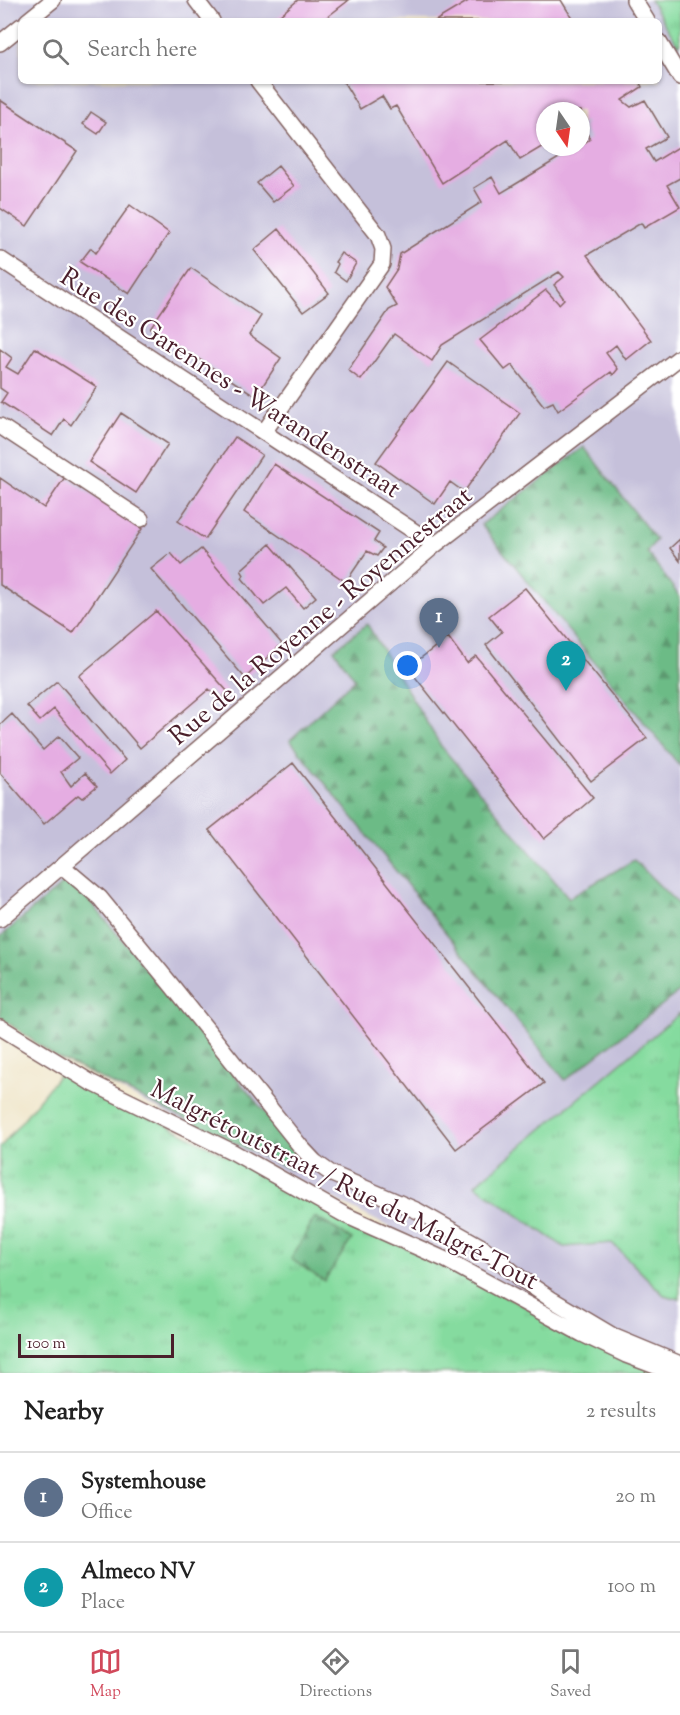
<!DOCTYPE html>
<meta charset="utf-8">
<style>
:root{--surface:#fff;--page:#f2f2f2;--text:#222;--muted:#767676;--line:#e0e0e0;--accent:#d1495b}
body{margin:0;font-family:"Sorts Mill Goudy",serif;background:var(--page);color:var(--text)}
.compass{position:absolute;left:536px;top:102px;width:54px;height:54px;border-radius:50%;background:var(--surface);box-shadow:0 2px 4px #0004;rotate:167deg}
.scale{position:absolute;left:18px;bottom:15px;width:156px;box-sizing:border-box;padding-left:6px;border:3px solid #4a1f2b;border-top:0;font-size:16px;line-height:21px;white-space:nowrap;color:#4a1f2b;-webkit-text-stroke:4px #fff;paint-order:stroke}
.you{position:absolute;left:408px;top:666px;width:21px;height:21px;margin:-15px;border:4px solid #fff;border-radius:50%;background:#1a73e8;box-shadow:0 0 0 9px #1a73e833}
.badge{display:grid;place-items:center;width:39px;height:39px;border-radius:50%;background:var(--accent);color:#fff;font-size:20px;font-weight:700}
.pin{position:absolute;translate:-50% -50px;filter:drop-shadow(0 2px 3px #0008)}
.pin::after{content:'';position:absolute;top:32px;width:21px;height:18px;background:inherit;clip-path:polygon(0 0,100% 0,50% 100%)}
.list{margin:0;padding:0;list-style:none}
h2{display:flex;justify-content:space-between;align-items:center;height:78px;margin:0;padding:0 24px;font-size:26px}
h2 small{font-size:20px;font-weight:400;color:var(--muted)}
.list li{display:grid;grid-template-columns:39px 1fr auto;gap:18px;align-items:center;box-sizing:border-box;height:90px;padding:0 24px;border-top:2px solid var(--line)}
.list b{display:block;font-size:22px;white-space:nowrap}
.list p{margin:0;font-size:20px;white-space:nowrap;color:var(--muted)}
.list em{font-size:20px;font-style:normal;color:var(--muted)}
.icon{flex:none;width:33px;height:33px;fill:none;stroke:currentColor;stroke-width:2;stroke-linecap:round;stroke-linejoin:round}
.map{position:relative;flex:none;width:680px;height:1373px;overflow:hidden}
.search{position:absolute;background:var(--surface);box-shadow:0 2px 4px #0004;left:18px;right:18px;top:18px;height:66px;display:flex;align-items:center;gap:15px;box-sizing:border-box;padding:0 21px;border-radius:9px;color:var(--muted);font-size:22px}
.sheet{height:258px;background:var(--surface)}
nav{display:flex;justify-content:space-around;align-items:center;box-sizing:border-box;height:84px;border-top:2px solid var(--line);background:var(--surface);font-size:16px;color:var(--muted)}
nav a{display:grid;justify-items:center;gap:3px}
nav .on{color:var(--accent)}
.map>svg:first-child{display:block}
.industrial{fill:#c5c0da;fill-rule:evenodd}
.grass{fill:url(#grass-tufts);stroke:#687d65;stroke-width:1.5}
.forest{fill:url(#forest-firs);stroke:#5b6d58;stroke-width:1.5}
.building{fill:#e5ade2}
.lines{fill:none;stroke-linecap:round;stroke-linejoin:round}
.minor-casing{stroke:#846462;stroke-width:18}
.minor{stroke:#fff;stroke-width:15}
.labels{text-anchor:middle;stroke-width:4.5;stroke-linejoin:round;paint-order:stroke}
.street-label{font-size:26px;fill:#4a1f2b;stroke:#fff}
</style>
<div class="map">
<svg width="680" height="1373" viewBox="0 0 680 1373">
<defs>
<pattern id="grass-tufts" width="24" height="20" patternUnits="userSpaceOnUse" patternTransform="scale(1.5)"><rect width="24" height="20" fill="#85db9f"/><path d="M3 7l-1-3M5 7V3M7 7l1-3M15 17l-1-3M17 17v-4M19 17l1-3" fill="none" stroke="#74bc89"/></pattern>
<pattern id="forest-firs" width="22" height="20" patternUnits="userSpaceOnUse" patternTransform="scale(1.5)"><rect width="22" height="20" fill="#6cbb86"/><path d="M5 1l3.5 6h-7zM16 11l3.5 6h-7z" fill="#5b976e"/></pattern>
</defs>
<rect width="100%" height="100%" fill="#fff"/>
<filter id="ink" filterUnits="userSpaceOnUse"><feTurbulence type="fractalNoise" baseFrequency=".0167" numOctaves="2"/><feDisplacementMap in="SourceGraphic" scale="12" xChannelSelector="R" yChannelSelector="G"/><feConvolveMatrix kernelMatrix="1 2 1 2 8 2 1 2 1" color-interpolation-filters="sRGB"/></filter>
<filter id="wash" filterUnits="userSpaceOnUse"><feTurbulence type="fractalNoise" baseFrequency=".008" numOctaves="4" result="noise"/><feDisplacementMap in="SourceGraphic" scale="24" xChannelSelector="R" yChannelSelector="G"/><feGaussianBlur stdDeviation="1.35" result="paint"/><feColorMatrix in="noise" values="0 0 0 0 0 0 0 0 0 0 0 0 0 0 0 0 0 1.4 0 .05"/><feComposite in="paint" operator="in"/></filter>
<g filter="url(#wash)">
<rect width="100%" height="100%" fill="#efe5c8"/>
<path class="industrial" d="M0,0H680V1370L634,1352L54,1056L0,1017ZM21,21H659V81H21ZM545,111H581V147H545Z"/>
<path class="grass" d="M650,0H680V43L678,45Z
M680,1013V1299L664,1295L612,1243L564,1247L475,1185Z
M62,1071L393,1241L659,1373H0V1148Z"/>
<path class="forest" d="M584,447L656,540L647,552L680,597V766L481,525Z
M367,624L441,746L569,898L634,860L680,906V991L565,1080L290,740L355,679L334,650Z
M66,881L80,889L297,1151L291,1170L54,1056L0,1017V937Z
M315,1217L352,1239L324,1281L291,1259Z"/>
<g id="blocks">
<path class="building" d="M298,0H349L322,21H273Z
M470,0H561L574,21H435Z
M343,81H639L642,87L622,100L631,107L645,100L667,137L646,149L654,162L680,146V178L667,185L680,207L644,228L641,223L587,255L651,340L626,360L616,345L606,353L618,369L613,375L611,372L558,411L553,402L544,406L512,365L505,370L480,340L546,290L559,304L564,299L554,285L564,277L559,272L442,345L432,361L394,334L361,380L348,370L389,310L397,306L385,287L397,269L400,254L482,202L474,188L492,177L501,193L577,147H581V145L590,139L584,128L586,125V121L581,124V111H545V145L520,160L508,140L442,183L396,106L390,109L382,96L360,109Z
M0,100L77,151L27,226L0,208Z
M91,112L106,122L98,134L83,124Z
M278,166L294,186L273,202L257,183Z
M130,205L169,233L129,294L80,262L91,248L96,253Z
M279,229L329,293L303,312L254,250Z
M341,253L356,263L346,281L334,272L338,264L335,262Z
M191,268L261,316L249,335L281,358L256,396L150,328Z
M35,348L97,387L71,425L64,419L53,436L1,402L7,393L0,388V349L12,358L6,367L18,374Z
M448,362L520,413L464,492L450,482L435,504L376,462Z
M121,413L168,444L136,493L89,462Z
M235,437L262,455L205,539L178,521Z
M274,464L379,533L374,541L383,548L377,556L367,551L346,582L244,512Z
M65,477L142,529L73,633L0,585V478L44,508Z
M680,539V561L670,548Z
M270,544L316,597L303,608L286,588L264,605L242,578L244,575L241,570Z
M201,549L282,644L245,678L151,569L171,553L181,565Z
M525,588L647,738L591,781L486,645L502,632L489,616Z
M156,611L228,692L219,700L209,689L140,748L79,676Z
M448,637L467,663L476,656L593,798L544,839L408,668Z
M57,681L125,760L110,774L54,709L40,721L27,706Z
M12,714L43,750L59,736L78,758L61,772L71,786L85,773L97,786L82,798L78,795L44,824L0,773V725Z
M293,763L544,1083L456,1149L209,830Z"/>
</g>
</g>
<g filter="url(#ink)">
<use href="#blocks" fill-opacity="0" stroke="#846462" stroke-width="1.5"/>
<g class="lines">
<defs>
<path id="minor" d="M196,0L212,21
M634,0L647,21
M27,21L53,0
M659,42L680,77
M0,43L21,26
M258,81L378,235L383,249L382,264L264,432
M0,259L435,545
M0,426L141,519
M62,866L100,898L173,987L301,1147L315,1162L332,1174L418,1211L482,1247L523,1280L551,1299L615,1337L680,1364
M0,919L435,545L680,357
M0,1027L90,1082L233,1152L345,1215L446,1260L582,1334L626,1355L674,1373"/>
</defs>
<use href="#minor" class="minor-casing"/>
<use href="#minor" class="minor"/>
</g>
</g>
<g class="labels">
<g class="street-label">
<text transform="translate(231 382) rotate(33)" y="9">Rue des Garennes - Warandenstraat</text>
<text transform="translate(320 615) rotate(-40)" y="9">Rue de la Royenne - Royennestraat</text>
<text transform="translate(345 1184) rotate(27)" y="9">Malgrétoutstraat / Rue du Malgré-Tout</text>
</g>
</g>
</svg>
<svg class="compass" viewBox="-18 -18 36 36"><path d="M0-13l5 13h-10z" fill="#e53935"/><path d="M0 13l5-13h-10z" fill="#767676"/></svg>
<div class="scale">100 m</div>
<div class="you"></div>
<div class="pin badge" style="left:439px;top:648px;background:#5c6f8a">1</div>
<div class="pin badge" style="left:566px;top:691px;background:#0f9aa8">2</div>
<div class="search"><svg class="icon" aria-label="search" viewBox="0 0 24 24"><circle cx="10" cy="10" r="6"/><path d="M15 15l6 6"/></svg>Search here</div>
</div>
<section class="sheet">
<h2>Nearby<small>2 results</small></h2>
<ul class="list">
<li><span class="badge" style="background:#5c6f8a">1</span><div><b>Systemhouse</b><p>Office</p></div><em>20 m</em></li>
<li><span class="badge" style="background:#0f9aa8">2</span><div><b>Almeco NV</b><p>Place</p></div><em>100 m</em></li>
</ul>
</section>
<nav>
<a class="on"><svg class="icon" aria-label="map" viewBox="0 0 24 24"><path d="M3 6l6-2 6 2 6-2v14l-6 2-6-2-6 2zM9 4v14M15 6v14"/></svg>Map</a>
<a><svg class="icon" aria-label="directions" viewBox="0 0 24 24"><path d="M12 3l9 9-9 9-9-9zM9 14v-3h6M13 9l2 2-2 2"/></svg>Directions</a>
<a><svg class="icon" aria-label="saved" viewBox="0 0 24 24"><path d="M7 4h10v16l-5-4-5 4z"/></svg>Saved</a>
</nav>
